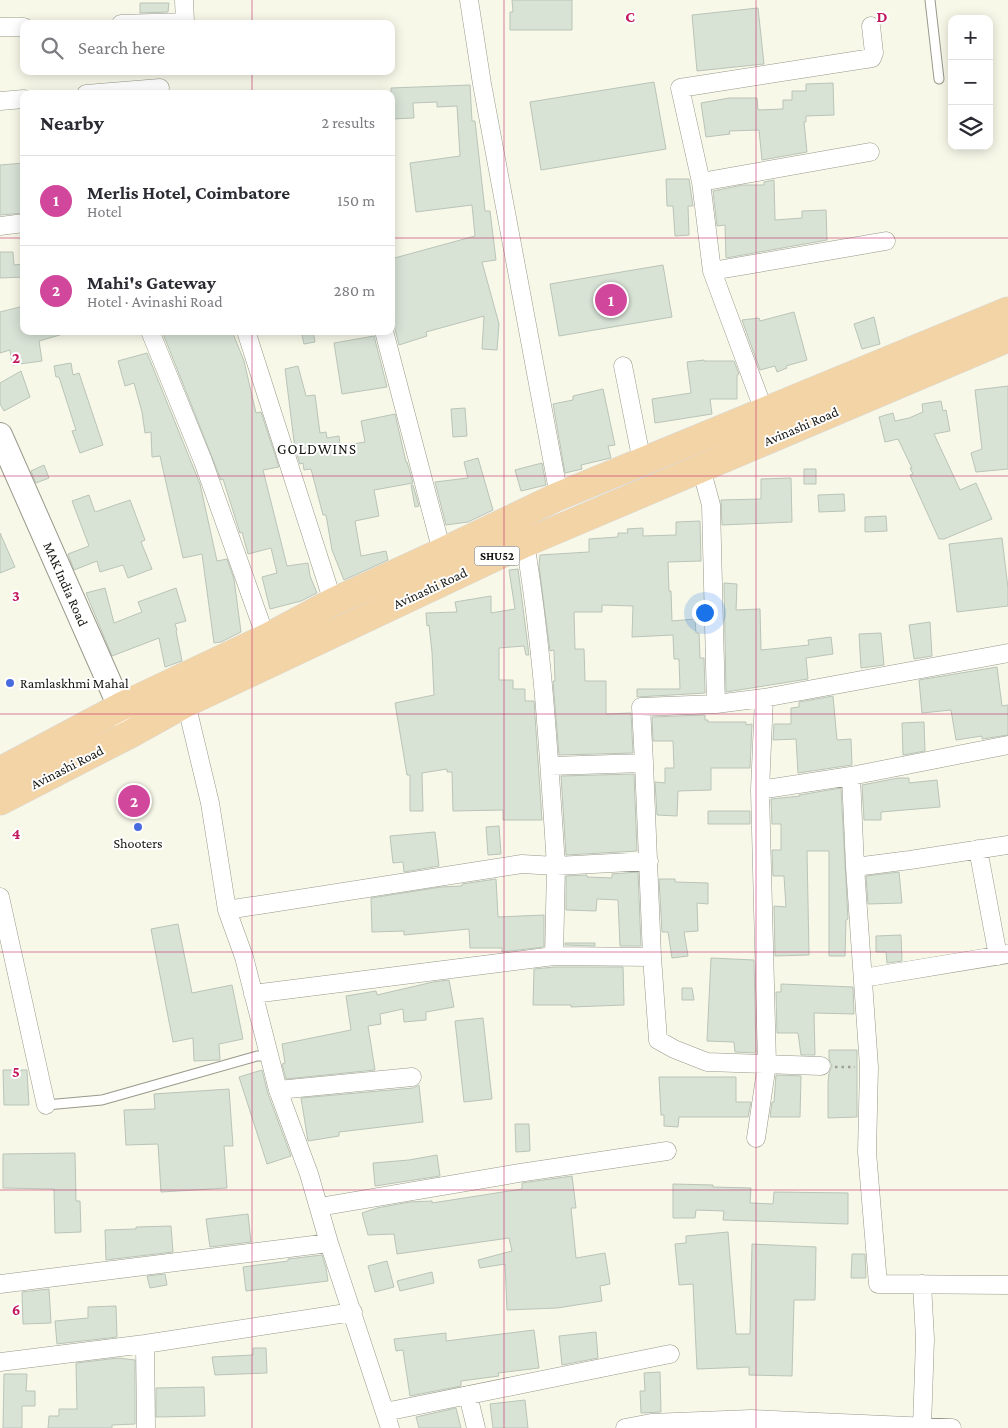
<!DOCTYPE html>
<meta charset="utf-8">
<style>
:root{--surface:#fff;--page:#f2f2f3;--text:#2b2b33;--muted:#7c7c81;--line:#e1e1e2;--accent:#486cdf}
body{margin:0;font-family:"Crimson Pro",serif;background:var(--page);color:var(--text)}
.controls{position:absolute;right:15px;top:15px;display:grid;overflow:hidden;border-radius:10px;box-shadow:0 2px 12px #0003}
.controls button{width:45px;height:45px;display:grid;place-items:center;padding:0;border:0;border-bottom:1px solid var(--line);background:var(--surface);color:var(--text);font:25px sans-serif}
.you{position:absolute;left:704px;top:612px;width:18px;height:18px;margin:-12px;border:4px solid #fff;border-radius:50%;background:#1a73e8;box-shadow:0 0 0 8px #1a73e833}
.badge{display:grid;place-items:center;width:32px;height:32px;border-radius:50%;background:var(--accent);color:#fff;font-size:16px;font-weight:700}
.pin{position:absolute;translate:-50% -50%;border:2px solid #fff;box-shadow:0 1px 5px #0006}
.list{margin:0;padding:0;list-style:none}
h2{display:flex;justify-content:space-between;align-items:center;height:65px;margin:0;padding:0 20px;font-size:21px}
h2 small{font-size:16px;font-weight:400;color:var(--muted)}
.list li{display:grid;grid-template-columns:32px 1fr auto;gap:15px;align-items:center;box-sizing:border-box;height:90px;padding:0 20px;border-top:1px solid var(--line)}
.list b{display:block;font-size:19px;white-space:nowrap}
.list p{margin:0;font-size:16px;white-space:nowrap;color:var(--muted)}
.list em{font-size:16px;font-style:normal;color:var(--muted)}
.icon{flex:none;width:28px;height:28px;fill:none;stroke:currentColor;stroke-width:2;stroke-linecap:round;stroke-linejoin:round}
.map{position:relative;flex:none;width:1008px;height:1428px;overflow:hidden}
.search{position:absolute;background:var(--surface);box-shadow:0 2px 12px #0003;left:20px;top:20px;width:375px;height:55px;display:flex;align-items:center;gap:12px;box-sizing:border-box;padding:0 18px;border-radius:10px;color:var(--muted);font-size:19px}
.panel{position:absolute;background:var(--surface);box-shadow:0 2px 12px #0003;left:20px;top:90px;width:375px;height:245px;border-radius:10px}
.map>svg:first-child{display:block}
.building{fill:#d8e2d5;stroke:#bac4b8}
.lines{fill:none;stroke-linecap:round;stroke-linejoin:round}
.lane-casing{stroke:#98988a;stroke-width:11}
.street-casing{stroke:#98988a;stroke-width:19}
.secondary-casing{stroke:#98988a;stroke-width:26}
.primary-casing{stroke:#d9d9d9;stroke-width:29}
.path{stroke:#9f9f94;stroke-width:2.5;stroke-dasharray:2.5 4;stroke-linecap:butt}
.lane{stroke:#fff;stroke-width:9}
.street{stroke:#fff;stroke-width:18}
.secondary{stroke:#fff;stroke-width:24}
.primary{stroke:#f3d4a7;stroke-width:28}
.grid{fill:none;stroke:#c2185b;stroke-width:1;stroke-opacity:0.55}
.poi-dot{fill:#486cdf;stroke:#fff;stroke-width:2}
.labels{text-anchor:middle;stroke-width:4;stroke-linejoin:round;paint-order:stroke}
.shield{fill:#fff;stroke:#5a5a57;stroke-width:1}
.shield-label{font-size:12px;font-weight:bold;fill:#14140f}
.street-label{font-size:14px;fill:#14140f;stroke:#fff}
.poi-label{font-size:14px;fill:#14140f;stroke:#fff;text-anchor:start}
.neighbourhood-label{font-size:15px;letter-spacing:1px;fill:#14140f;stroke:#fff}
.grid-label{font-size:16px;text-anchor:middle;font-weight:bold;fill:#c2185b;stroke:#fff;stroke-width:4;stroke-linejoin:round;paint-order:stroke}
</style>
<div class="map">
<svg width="1008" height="1428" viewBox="0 0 1008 1428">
<rect width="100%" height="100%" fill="#f7f8e8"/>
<path class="building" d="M512,0H572V30H510V12H513Z
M140,3H169L168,12L140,13Z
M758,8L764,64L697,71L692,15Z
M654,82L666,149L541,170L530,102Z
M833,83L834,115L806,116V122H804L807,152L762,160L759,130L729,131L730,134L706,137L701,103L729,98H757L758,110L783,109V100H792V91H806V84Z
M470,85L472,121H475L485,211H490L496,260L482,262L499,324L497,350L482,349L484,316L426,332L427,336L399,345L391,313V259L475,236L472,205L416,212L410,163L460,156L457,106L437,107V102L413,103L414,118L391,119V88Z
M24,163V213L0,215V165Z
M666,179H689L693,206H688L689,235L675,236L673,206H667Z
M774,180L775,220L802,218V211L826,210L827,240L726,258L725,225L717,226L713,191L743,185H764V182Z
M0,252H13L14,265L24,264V277L0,278Z
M663,265L672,317L559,336L550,284Z
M24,306V331H63V334L39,341L42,361L12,365L10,350L0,353V312Z
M794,312L807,360L786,366L787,368L777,372L775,366L760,370L742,320L759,318L760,321Z
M874,317L880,344L862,349L854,324Z
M163,331H232L244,361L256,413L261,412L279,467L263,470L287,566L308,563L310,576L317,593L301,601L270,609L262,577L277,573L271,548L248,554L242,532L240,533L223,479L221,480L164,336Z
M301,331H313L315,342L304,344Z
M374,336L387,387L342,394L334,343Z
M147,353L200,484L217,561L227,559L234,579L241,632L221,642L214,643L202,554L183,558L160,456L152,457L151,432L145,433L142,412L134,383L125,386L118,361Z
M704,360V361H734L739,374L737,375V399H710L712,414L655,423L652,399L691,393L687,362Z
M71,363L73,375L79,373L103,445L80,453L72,431L76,430L59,377H56L54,366Z
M298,366L306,396L315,395L320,433L326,432L327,438L339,436L340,446L365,442L361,421L395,414L406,462H407L413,483L374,490L379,516L355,521L361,556L386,551L388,560L344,580L332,550L326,515H323L311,469L304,470L303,463L300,464L295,449L285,369Z
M21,371L30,397L4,411L0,404V383Z
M1008,386V469L976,472L971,453L982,449L975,390Z
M603,389L615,445L608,446L611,458L581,465L582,469L565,473L553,404L573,400V396Z
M941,401L943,411L946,410L950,431L934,434L960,490L976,483L992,519L944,539H939L910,475L913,474L910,468H912L898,439L885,442L879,417L893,413L895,421L909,418L923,412L922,404Z
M465,408L467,436L453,437L451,409Z
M478,458L493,510L468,522L446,525L435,482L468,478L464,462Z
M542,463L546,485L521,491L515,470Z
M44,465L49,478L36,483L31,471Z
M804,469H816V484H804Z
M791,478L792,522L722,525L721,500L761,499V479Z
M411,485H413L419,506L415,507Z
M844,494L845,511L819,512L818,495Z
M89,495L95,512L130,500L145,540L141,542L152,569L128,578L123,565L100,572L97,561L74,570L68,554L89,546L72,501Z
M886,516L887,531L865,532V517Z
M700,521L701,561L668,562L669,591H671L672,621L695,619L696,633H699L700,658H704L705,693L637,697V689H680L679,659H674L673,635L632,637L633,606L602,605V612H574L575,649H584L585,681H606V714L631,713L633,753L559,755L553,681H555L554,650L550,651L539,566L540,555L589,552V539L618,537V533H628L627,529L643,528V536L676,535V522Z
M0,533L15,567L0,573Z
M1002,538L1008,588V606L957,612L949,544Z
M518,569L529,655H526L524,646L499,648V680H513V689H525V701H534L542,820H503V810L453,811L452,772H447V769L422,773L423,811H410V775H407L395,703L434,695L432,652L429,625L427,626L426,613L457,612L455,602L491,596V613L515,609L509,570Z
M724,583L737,584L736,610L760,609L761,650L809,645L808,640L831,637L833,654L806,658L808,679L726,692Z
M105,588L114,623L142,612L138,602L176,588L186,621L175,624L177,630L176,631L182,661L165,667L159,638L112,656L86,593Z
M930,622L932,656L914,659L909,625Z
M881,633L884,665L861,668L859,634Z
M997,667L1002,706L1008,705V735L982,739V736L956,740L951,710L922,713L919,680Z
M833,696L837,740L851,739L852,765L798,773L796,739L773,740L774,724H791V708L799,707V702Z
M705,715V720H708V722H746V725L752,724L750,768H711V790L678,791L677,816L657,815L655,782L665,783V768H674L673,741H653L652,717Z
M924,722L925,751L903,755L902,723Z
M634,774L637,851L566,855L561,776Z
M898,778H909V783L937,780L940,807L881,812V820H864L862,785Z
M841,788L848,919L846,920L845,956H829V851H807L809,955L775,956L774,906L786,907L784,876H773L772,850H781V824H772L771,799L800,796L799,795Z
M708,811H750V824H708Z
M499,826L501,854L488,855L486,827Z
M435,832L439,866L404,872L403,862L393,863L390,836Z
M638,872L641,946H620L618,900L597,899L596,911L566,910V876L587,875V877L612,878V874Z
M899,872L902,903L868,904L866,876Z
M496,879L498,917L544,915V947L502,952V948H470L469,929L404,935V931L372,932L371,898L441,887L462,886V884Z
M659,879H675V882L708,883V904L697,903L698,931L684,932L688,956L672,958L668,932H662Z
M178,924L192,993L232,985L243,1039L219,1044L220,1060L194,1061L193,1038L173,1042L151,929Z
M901,935L902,961L887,963L886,952H876V936Z
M565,943H595V946L565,945Z
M711,958L754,960L756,1053L735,1052L734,1042L707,1041Z
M555,967H623L624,1005L571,1007V1005H533L534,969Z
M449,980L454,1007L426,1012V1020L404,1022L403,1009L380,1014L381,1024L368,1026L375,1070L286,1079L282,1064L285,1063L282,1044L351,1030L346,996L376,991L377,995L433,982Z
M781,984L853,987L854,1014L814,1013L815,1055H801L798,1033H777L776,992H781Z
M682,988H692L694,1000H682Z
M483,1018L492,1099L464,1102L455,1021Z
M829,1050H857V1117L828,1118V1083L829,1073L832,1066L829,1059Z
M3,1070H27L29,1105H4Z
M262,1070L268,1094L291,1156L267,1164L239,1077Z
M776,1075L801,1076L800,1117H770L772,1102H774Z
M659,1077H736V1102H751L748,1117H679L678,1127L664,1126V1115H661Z
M419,1085L423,1122L339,1132V1136L308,1141L301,1098L413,1088Z
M229,1089L233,1146H224L227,1188L161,1192L158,1144L126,1145L124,1110L155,1109L154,1094Z
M515,1124H529L530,1151L516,1152Z
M75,1153L76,1201H80L81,1232L55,1233L54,1189L3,1188V1154Z
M437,1155L440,1176L375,1186L373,1163L409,1160Z
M572,1176L576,1208H571L576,1258L605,1253L610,1284L600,1286L602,1301L557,1308L507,1310L505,1264L480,1268L478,1260L512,1251L509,1238L397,1254L394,1234L368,1235L362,1213L377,1208L410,1202L432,1201V1203L522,1189V1183Z
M673,1184L713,1185V1187L751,1188L750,1203L773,1204L774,1192L848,1193V1224L723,1220L724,1211L696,1210L695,1218H673Z
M248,1214L251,1242L210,1247L206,1219Z
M171,1226L173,1252L106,1260L105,1230L136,1229V1227Z
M728,1232L736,1334H750L752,1244L816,1247L815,1300H794L792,1376L749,1375V1367L697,1369L693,1284L679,1285L675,1244L686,1243V1236Z
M852,1254H865L866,1278H851Z
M322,1255L326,1268L328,1281L246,1291L243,1267L288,1261V1259Z
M387,1261L394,1287L375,1292L368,1266Z
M432,1272L434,1283L400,1291L397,1281Z
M165,1274L167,1285L150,1288L147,1276Z
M49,1289L51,1323L23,1324L22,1292Z
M116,1306L117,1337L57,1344L55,1321L88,1318V1307Z
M534,1330L539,1368L498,1373L499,1376L461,1381V1386L410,1396L403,1350L396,1351L394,1339L446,1333V1341Z
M596,1332L598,1358L562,1365L559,1336Z
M253,1348H266L267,1373L215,1375L212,1357L253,1355Z
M118,1358L135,1360V1424L112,1425V1428H48L49,1416H59V1409H77L76,1363Z
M660,1372L661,1412L641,1413L640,1391H645L644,1373Z
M4,1374H27L26,1391H35V1406H22V1428H3Z
M204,1387L205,1416L156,1417V1388Z
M525,1400L528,1428H493L490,1404Z
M456,1408L461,1428H419L416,1417Z"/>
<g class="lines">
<defs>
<path id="lane" d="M930,0L939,79
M46,1105L102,1100L257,1056H268"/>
<path id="street" d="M469,0L482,84L559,496
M121,24L185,22L184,0
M0,27H24
M86,94L160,88
M0,101L24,99
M701,182L870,152
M0,226L24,223
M712,271L886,241
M150,331L203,461L266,638
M246,331L333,602
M384,331L442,552
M623,366L642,462
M764,411L712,271L701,182L680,88L872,58L874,53L871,26
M701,468L711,505L716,704L764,698L1008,653
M186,703L210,803L227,910L244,957L278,1090L309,1174L329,1243L390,1428
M644,763L641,707L716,704
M550,766L644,763L652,957L658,1040L674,1049L707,1062L821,1066
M851,776L855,867L869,1067L867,1152L878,1284L1008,1285
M760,790L851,776L1008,745
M978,849L998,956
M855,867L910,860L1008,845
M0,897L46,1105
M227,910L522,864L556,866C549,758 543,649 525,543
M554,956L652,957
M863,978L1008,954
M253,994L554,956L556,866L649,861
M278,1090L412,1077
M756,1138L767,1064L760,790L764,698
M319,1207L519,1173L667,1151
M0,1284L329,1243
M922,1284L925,1339L922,1427
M145,1344L146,1428
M0,1362L145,1344L353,1312
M468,1395L476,1428
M385,1412L670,1354
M625,1428L651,1423L751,1419L952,1428"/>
<path id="secondary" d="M0,435L128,725"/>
<path id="primary" d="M0,771L120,707L266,638L333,602L442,552L559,496L1008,311
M0,801L132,733L186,703L525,543L1008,338"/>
</defs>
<use href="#lane" class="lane-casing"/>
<use href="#street" class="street-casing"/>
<use href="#secondary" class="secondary-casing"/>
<use href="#primary" class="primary-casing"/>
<path class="path" d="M835,1067H855"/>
<use href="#lane" class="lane"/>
<use href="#street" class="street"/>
<use href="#secondary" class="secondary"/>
<use href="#primary" class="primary"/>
</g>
<path class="grid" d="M252,0V24M504,0V1428M756,0V1428M252,71V94M0,238H24M391,238H1008M252,331V1428M0,476H1008M0,714H1008M0,952H1008M0,1190H1008"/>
<g class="poi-dot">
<circle cx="10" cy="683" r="5"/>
<circle cx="138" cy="827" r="5"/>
</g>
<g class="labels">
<rect class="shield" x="474.5" y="546.5" width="45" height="19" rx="4"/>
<g class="shield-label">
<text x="497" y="560">SHU52</text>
</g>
<g class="street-label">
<text transform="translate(801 426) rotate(-23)" y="5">Avinashi Road</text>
<text transform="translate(66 584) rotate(66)" y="5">MAK India Road</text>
<text transform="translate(430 588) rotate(-25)" y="5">Avinashi Road</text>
<text transform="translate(67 767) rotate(-27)" y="5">Avinashi Road</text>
</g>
<g class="poi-label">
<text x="20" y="688">Ramlaskhmi Mahal</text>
<text x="138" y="848" text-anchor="middle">Shooters</text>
</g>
<g class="neighbourhood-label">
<text x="317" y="454">GOLDWINS</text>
</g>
</g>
<g class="grid-label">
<text x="630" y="22">C</text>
<text x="882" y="22">D</text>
<text x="16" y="363">2</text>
<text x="16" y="601">3</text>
<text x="16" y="839">4</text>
<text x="16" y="1077">5</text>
<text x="16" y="1315">6</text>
</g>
</svg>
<div class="controls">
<button>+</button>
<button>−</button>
<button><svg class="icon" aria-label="layers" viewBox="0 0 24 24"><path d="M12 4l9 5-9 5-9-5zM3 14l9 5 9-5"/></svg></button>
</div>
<div class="you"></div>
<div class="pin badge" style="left:611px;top:300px;background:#d1479c">1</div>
<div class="pin badge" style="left:134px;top:801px;background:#d1479c">2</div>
<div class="search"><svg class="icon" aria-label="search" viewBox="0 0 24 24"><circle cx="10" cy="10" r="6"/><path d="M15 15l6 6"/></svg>Search here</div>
<section class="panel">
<h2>Nearby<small>2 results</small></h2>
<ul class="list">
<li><span class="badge" style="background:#d1479c">1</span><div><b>Merlis Hotel, Coimbatore</b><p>Hotel</p></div><em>150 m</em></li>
<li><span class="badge" style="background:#d1479c">2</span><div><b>Mahi's Gateway</b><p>Hotel · Avinashi Road</p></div><em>280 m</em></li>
</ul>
</section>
</div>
